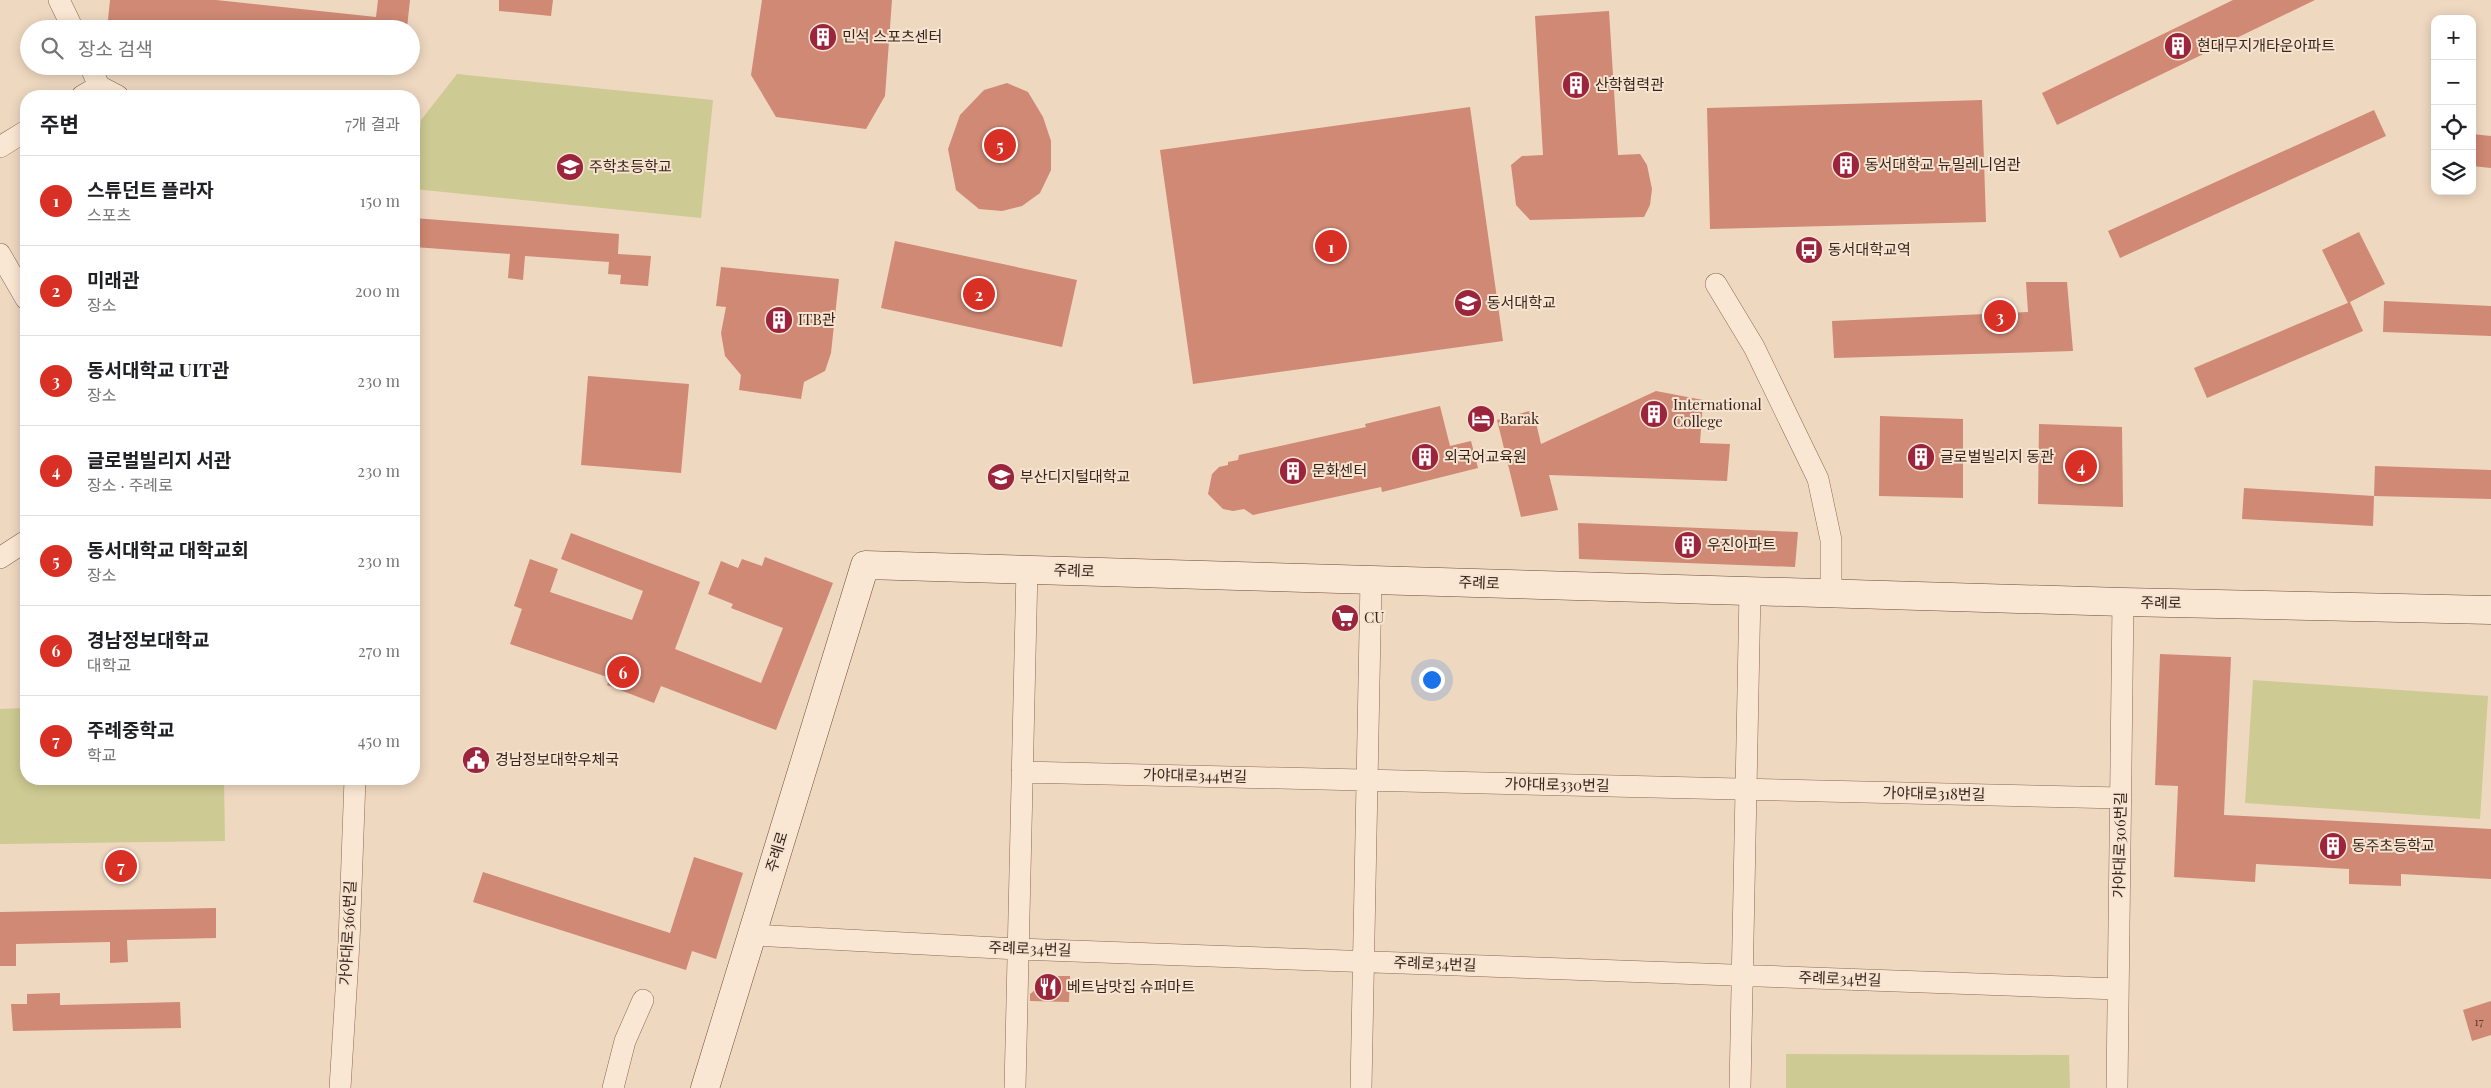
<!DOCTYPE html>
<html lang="ko">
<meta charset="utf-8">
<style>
:root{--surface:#fff;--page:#f6f6f6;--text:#202124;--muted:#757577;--line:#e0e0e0;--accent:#d93025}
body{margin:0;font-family:"Playfair Display","Noto Sans KR",serif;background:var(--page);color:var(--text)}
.controls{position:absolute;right:15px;top:15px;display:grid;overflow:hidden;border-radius:10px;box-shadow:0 2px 12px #0003}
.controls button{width:45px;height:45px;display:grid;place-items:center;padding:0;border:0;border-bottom:1px solid var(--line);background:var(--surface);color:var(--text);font:25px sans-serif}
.you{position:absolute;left:1431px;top:679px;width:18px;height:18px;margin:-12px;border:4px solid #fff;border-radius:50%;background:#1a73e8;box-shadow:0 0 0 8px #1a73e833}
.badge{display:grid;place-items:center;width:32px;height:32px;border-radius:50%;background:var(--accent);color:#fff;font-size:16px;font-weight:700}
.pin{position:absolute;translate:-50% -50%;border:2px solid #fff;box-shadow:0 1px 5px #0006}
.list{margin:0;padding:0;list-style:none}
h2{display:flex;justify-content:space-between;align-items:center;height:65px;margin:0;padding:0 20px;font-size:21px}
h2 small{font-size:16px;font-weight:400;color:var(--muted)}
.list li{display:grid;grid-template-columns:32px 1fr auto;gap:15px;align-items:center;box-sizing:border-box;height:90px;padding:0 20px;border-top:1px solid var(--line)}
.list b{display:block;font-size:19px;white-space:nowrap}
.list p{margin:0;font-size:16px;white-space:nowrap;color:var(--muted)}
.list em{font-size:16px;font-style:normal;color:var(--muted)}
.icon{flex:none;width:28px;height:28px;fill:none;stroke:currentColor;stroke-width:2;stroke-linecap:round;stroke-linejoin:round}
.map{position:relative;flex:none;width:2491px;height:1088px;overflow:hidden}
.search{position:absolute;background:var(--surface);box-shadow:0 2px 12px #0003;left:20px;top:20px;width:400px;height:55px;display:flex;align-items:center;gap:12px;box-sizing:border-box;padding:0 18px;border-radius:28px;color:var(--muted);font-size:19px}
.panel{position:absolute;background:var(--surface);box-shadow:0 2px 12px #0003;left:20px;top:90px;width:400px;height:695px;border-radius:20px}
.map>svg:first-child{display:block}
.green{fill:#ceca93}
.building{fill:#cf8974}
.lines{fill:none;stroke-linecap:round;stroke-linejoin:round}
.street-casing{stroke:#896857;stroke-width:22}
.secondary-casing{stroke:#6b4a3a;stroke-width:29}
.street{stroke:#fae7d3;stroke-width:21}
.secondary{stroke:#fae7d3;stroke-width:28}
.labels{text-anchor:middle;stroke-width:4;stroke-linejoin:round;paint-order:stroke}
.number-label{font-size:12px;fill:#5e3d32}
.poi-label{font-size:15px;fill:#38241c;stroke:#f7e4d0;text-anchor:start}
.street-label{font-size:15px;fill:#38241c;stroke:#f7e4d0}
</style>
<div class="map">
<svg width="2491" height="1088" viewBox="0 0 2491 1088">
<rect width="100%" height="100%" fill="#efd8c0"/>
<path class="green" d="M457,74L713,100L701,218L414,189L421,120Z
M2253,680L2488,696L2480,819L2245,803Z
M26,708V779H224L225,841L0,844V709Z
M1786,1054L2069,1055L2070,1088H1786Z"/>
<path class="building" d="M110,0H216L376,17L378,0H410L407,28L398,27V29H107Z
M499,0H553L551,16L499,11Z
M762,0H892L885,96L866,129L776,117L751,75Z
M2233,0H2315L2057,125L2042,93Z
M1609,11L1618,155L1640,154L1647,165L1652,189L1650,205L1644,217L1530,220L1516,205L1511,165L1522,156L1543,155L1535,16Z
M1007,83L1028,92L1043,117L1051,141V170L1040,193L1022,206L1002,211L979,209L956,190L948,149L960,115L984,90Z
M1982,100L1986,222L1710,229L1707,108Z
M1470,107L1503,341L1193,384L1160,150Z
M2374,110L2386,136L2120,258L2108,231Z
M2472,134L2491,136V168L2472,166Z
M414,218L619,234L618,254L651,256L648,286L620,284L621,275L608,274L609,262L525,256L523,280L508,278L510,254L414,247Z
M2359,232L2385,284L2348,303L2322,250Z
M895,241L1077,280L1062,347L881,308Z
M721,267L839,279L831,353L825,371L804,382L801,399L739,390L741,375L725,356L721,333L726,307L716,306Z
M2026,282H2067L2073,351L1834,358L1832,321L2028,312Z
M2384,301L2491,306V336L2383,332Z
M2350,302L2363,331L2207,398L2194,368Z
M588,376L689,384L681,473L581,465Z
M1656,391L1703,400L1700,443L1730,444L1727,481L1549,475L1558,510L1521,517L1497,420L1533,410L1541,444Z
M1440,406L1450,446L1471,441L1478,468L1382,492L1381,487L1253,515L1244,509L1233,511L1223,509L1208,494L1212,474L1219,467L1228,465V462L1238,460L1239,455L1366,427L1365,424Z
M1880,416L1963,419V498L1879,496Z
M2039,424L2122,427L2123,507L2038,504Z
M2375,466L2491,470V499L2374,496Z
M2244,488L2374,496L2373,526L2242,519Z
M1578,523L1798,532L1795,567L1579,559Z
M571,533L700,582L675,649L761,683L783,628L731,608L733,604L708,594L721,561L738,568L742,559L762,566L765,557L833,583L776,730L661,686L654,703L607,685L610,678L510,644L522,609L514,606L530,559L558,569L550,592L632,620L643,591L561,559Z
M2160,654L2231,657L2224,815L2491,829V879L2401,874V886L2349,884V869L2256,864L2255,882L2174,877L2178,786L2155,785Z
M694,857L743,873L716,959L692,951L686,970L473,902L483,872L670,933Z
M216,908V938L127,940L128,962L110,963V942L16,944V966H0V912Z
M1052,976H1070L1069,1002L1030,1001V994Z
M60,993V1005L180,1002L181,1028L13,1031L11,1004H27V994Z
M2491,1001V1035L2472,1041L2463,1010Z"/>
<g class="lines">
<defs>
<path id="street" d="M59,0L73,29
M90,66L99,86L118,96
M82,96L99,86
M0,147L26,131
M0,254L26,299
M1716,284L1754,347L1818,479L1831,540V593
M0,558L26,541
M1022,772L2121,798
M752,935L1018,949L2118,989
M340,1088L349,942L355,779
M613,1088L625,1041L643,1000
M1015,1088L1027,569
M1361,1088L1371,580
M1740,1088L1750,591
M2117,1088L2123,602"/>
<path id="secondary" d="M705,1088L865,565L2123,602L2491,610"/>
</defs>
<use href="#street" class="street-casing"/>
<use href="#secondary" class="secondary-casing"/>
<use href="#street" class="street"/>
<use href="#secondary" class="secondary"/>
</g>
<defs>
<symbol id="building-disc" viewBox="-11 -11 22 22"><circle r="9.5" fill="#9a253c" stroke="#f7e4d0"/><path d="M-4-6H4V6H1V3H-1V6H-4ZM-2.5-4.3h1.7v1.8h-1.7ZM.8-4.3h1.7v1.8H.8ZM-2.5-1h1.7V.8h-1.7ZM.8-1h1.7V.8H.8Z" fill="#fff"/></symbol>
<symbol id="school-disc" viewBox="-11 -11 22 22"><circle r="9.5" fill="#9a253c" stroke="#f7e4d0"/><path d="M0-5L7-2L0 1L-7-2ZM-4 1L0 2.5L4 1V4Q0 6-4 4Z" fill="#fff"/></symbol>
<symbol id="bus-disc" viewBox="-11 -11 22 22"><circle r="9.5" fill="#9a253c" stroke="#f7e4d0"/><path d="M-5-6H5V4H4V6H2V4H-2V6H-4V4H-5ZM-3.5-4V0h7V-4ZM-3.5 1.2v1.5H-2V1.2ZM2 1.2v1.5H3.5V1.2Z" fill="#fff"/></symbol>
<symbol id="university-disc" viewBox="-11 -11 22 22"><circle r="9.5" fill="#9a253c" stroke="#f7e4d0"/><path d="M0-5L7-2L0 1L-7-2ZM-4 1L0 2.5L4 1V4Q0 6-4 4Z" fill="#fff"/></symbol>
<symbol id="hotel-disc" viewBox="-11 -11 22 22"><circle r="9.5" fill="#9a253c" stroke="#f7e4d0"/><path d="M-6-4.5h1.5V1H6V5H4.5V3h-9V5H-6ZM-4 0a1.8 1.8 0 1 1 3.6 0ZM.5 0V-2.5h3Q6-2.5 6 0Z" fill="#fff"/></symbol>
<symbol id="supermarket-disc" viewBox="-11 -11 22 22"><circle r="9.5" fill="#9a253c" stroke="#f7e4d0"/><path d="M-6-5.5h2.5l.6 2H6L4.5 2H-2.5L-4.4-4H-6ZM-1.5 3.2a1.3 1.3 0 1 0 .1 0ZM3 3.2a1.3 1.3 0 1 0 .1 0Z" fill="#fff"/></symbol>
<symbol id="civic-disc" viewBox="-11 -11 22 22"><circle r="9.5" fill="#9a253c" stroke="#f7e4d0"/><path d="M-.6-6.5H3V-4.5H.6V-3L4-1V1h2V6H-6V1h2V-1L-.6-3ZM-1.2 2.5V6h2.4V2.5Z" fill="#fff"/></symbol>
<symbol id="restaurant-disc" viewBox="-11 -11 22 22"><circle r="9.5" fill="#9a253c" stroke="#f7e4d0"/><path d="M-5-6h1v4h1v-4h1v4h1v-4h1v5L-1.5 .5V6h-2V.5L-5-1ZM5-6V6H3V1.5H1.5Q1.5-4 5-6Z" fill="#fff"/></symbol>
</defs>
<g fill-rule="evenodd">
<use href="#building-disc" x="807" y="21" width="32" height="32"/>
<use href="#building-disc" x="2162" y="30" width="32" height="32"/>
<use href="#building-disc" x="1560" y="69" width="32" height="32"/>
<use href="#building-disc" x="1830" y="149" width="32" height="32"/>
<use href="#school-disc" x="554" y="151" width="32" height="32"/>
<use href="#bus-disc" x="1793" y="234" width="32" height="32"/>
<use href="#university-disc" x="1452" y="287" width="32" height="32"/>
<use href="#building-disc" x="763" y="304" width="32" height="32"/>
<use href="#building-disc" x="1638" y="398" width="32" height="32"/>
<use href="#hotel-disc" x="1465" y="403" width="32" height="32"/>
<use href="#building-disc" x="1409" y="441" width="32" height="32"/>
<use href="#building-disc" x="1905" y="441" width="32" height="32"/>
<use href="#building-disc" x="1277" y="455" width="32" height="32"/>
<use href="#university-disc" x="985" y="461" width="32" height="32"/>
<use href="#building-disc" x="1672" y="529" width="32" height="32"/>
<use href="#supermarket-disc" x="1329" y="602" width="32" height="32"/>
<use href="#civic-disc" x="460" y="744" width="32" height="32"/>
<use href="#building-disc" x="2317" y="830" width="32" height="32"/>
<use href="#restaurant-disc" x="1032" y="971" width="32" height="32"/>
</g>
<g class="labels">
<g class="number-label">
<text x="2479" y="1026">17</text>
</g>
<g class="poi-label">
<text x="842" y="42">민석 스포츠센터</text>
<text x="2197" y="51">현대무지개타운아파트</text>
<text x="1595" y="90">산학협력관</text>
<text x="1865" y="170">동서대학교 뉴밀레니엄관</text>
<text x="589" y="172">주학초등학교</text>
<text x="1828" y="255">동서대학교역</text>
<text x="1487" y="308">동서대학교</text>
<text x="798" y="325">ITB관</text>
<text x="1673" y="410">International<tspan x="1673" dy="17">College</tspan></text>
<text x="1500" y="424">Barak</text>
<text x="1444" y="462">외국어교육원</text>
<text x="1940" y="462">글로벌빌리지 동관</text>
<text x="1312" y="476">문화센터</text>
<text x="1020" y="482">부산디지털대학교</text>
<text x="1707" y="550">우진아파트</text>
<text x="1364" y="623">CU</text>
<text x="495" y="765">경남정보대학우체국</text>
<text x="2352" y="851">동주초등학교</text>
<text x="1067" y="992">베트남맛집 슈퍼마트</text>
</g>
<g class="street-label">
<text transform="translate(1074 571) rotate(2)" y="5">주례로</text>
<text transform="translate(1479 583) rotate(2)" y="5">주례로</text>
<text transform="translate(2161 603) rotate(1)" y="5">주례로</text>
<text transform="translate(1195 776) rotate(1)" y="5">가야대로344번길</text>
<text transform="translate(1557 785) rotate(1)" y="5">가야대로330번길</text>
<text transform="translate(1934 794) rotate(1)" y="5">가야대로318번길</text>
<text transform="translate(2120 845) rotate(-89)" y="5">가야대로306번길</text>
<text transform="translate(777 852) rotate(-73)" y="5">주례로</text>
<text transform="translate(348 933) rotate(-87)" y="5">가야대로366번길</text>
<text transform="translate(1030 949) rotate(2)" y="5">주례로34번길</text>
<text transform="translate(1435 964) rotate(2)" y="5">주례로34번길</text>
<text transform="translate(1840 979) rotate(2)" y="5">주례로34번길</text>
</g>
</g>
</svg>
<div class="controls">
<button>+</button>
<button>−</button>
<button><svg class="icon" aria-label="locate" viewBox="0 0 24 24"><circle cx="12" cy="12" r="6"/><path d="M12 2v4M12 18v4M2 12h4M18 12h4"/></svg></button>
<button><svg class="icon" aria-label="layers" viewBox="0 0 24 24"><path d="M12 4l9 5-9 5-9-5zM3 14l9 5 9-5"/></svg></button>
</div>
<div class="you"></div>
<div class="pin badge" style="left:1331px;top:246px">1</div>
<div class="pin badge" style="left:979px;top:294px">2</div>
<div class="pin badge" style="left:2000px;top:316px">3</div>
<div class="pin badge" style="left:2081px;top:466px">4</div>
<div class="pin badge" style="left:1000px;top:145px">5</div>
<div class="pin badge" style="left:623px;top:672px">6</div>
<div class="pin badge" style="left:121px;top:866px">7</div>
<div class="search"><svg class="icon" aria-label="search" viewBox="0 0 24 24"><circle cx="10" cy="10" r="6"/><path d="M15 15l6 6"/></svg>장소 검색</div>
<section class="panel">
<h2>주변<small>7개 결과</small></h2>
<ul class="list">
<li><span class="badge">1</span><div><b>스튜던트 플라자</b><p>스포츠</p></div><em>150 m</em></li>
<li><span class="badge">2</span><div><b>미래관</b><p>장소</p></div><em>200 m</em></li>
<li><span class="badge">3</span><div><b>동서대학교 UIT관</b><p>장소</p></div><em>230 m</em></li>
<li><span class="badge">4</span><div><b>글로벌빌리지 서관</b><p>장소 · 주례로</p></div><em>230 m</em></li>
<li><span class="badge">5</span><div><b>동서대학교 대학교회</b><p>장소</p></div><em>230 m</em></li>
<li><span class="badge">6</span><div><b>경남정보대학교</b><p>대학교</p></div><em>270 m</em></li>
<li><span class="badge">7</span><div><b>주례중학교</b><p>학교</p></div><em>450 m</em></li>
</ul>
</section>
</div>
